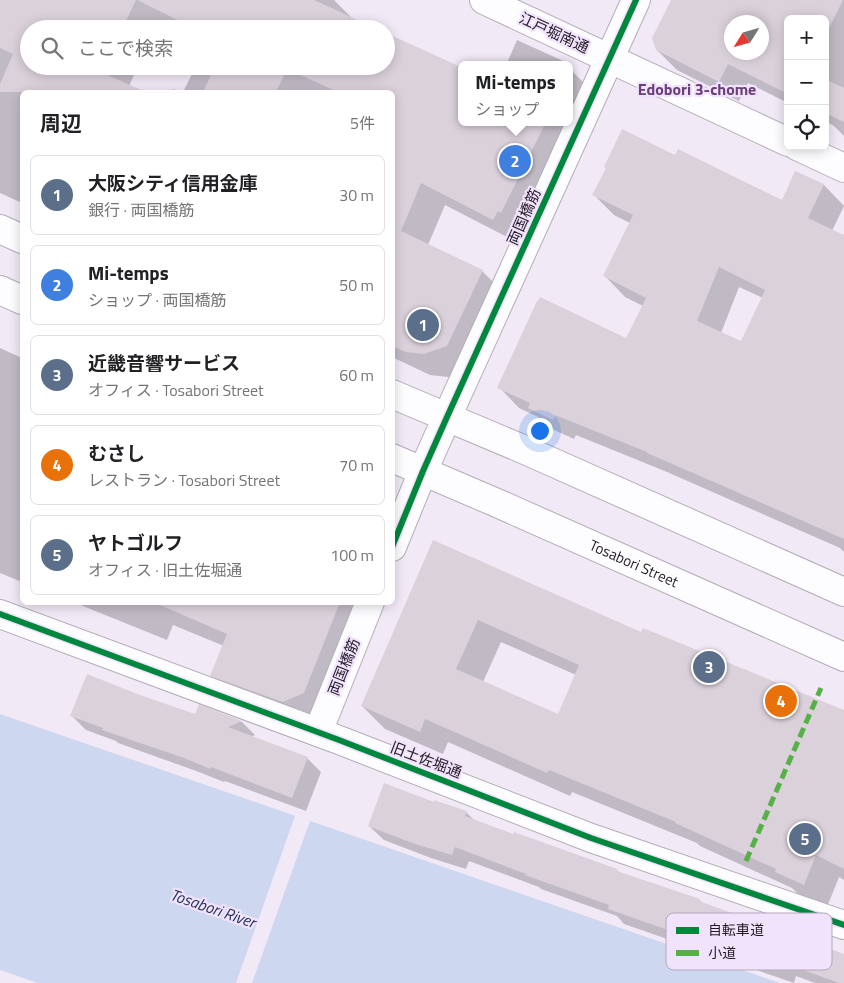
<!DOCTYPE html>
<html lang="ja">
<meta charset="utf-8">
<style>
:root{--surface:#fff;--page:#f2f2f2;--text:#202124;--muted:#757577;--line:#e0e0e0;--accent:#7c3aed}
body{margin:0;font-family:"Titillium Web","Noto Sans JP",sans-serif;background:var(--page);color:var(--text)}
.controls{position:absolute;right:15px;top:15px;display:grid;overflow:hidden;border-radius:8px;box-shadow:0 2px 12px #0003}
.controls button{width:45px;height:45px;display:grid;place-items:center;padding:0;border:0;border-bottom:1px solid var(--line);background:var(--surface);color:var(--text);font:25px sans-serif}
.compass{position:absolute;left:724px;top:15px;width:45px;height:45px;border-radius:50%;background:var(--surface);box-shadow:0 2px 12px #0003;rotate:233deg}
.you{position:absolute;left:539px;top:430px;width:18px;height:18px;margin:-12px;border:4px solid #fff;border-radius:50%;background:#1a73e8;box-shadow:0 0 0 8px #1a73e833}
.badge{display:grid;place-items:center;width:32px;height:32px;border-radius:50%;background:var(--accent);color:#fff;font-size:16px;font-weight:700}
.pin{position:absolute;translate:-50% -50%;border:2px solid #fff;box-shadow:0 1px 5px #0006}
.popup{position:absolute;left:458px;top:61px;width:115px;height:65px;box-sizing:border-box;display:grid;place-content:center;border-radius:8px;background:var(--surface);filter:drop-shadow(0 1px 4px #0005);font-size:16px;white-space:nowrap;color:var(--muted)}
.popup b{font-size:19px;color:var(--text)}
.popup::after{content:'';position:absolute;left:50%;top:100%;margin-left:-10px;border:10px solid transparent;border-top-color:var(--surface)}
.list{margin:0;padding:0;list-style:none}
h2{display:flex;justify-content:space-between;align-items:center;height:65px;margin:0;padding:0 20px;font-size:21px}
h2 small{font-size:16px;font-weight:400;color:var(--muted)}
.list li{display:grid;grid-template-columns:32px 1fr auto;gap:15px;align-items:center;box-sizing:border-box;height:80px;margin:0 10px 10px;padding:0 10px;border:1px solid var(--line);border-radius:8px}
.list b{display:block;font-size:19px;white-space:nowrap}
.list p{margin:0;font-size:16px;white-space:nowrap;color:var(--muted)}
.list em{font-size:16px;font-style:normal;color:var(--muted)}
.icon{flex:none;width:28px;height:28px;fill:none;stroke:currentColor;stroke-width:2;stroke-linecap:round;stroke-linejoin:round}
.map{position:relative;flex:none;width:844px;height:983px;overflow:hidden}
.search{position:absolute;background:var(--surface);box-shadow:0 2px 12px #0003;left:20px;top:20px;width:375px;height:55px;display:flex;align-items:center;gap:12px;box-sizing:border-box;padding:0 18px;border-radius:28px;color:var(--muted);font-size:19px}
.panel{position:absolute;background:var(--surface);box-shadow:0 2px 12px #0003;left:20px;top:90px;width:375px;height:515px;border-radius:8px}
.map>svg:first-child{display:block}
.water{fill:#ced7f0}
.pier{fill:#f1e9f6}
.shadow{fill:#0003;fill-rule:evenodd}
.building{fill:#dbd1db;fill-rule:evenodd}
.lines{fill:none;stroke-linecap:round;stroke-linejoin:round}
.minor-casing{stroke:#b3adb8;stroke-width:30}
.tertiary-casing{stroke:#b3adb8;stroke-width:30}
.minor{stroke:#fdfcfe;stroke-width:28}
.tertiary{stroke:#fdfcfe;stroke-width:28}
.quiet{stroke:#55b145;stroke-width:5;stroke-dasharray:10 5;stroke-linecap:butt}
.cycleway-casing{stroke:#f2e3fc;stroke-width:9}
.cycleway{stroke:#00873e;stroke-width:6}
.labels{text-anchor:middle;stroke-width:4.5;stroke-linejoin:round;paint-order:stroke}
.street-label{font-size:15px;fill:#211b25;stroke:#f2e3fc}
.neighbourhood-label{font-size:16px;font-weight:bold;fill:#694077;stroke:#f2e3fc}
.water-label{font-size:16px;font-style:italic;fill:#1b2d56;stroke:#f2e3fc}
.key{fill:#f2e3fc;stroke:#b3a7bc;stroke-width:1}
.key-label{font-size:14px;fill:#211b25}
</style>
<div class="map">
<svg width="844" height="983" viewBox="0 0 844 983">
<rect width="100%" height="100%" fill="#f1e9f6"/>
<path class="water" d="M0,714L780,983H38L0,970Z"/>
<path class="pier" d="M296,813L311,818L252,983H236Z"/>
<path class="shadow" d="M0,0H334L353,19L374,29H173L159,22L156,29H29V66H138L129,86L143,92H22V203L0,193Z
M672,0H844V136L834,126L825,121V19H788V103L748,83L739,101L677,70L657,50ZM732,22H762V52H732Z
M386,34L461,68V122H569V78L571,74H569V68L585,84L517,242L445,205L428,245L482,271L505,294L470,369L448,377L430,375L392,357V92H343L339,91L338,92H183L196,66H386Z
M517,40L561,60L566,65H506Z
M173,89L181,92H172Z
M675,157L782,202L796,172L824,185L844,206L832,231L844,236V552L840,548L667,472L576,435L574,439L550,428L538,417L519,408L499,387L627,340L643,306L625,297L605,276L630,223L614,215L594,195ZM739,287L763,298L742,342L721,333Z
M0,348L22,358V582L0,573Z
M434,541L642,634L844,713V880L839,877L827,907L799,895L792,888L700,846L697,843L572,792L570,796L448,742L443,754L385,729L362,706ZM501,642L576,675L559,716L483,682Z
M73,602H375L309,727L237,700L212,675L224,646L173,625L167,640Z
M140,696L195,716L199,706L242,722L255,735L251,737L307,758L321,772L306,811L225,781L224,782L199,772L118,743L116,741L86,730L72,716Z
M435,803L466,812L475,821L617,870L619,873L699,900L704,904L844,955V983H815L796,976L794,983L624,924L617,916L541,889L539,887L469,861L466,869L431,858L384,840L369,826Z"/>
<path class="building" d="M0,0H136L122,29H29V66H92L91,68L146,92H0V84L13,54L0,48Z
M137,0H314L377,29H196Z
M671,0H843L825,36V19H788V94L728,64L719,82L656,50L652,38ZM732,22H762V52H732Z
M386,33L461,67V122H546L501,213L498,211L493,220L421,183L401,231L483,270L447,346L424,354L406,352L392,346V92H338L287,69L276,92H203L215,66H386Z
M825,79L844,88V122L825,113Z
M622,129L675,155L678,149L782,200L795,171L824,184L808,218L844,235V539L723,486L647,453V452L555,415L553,420L528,408L530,403L497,388L537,301H538L540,297L626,338L646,298L603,276L633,215L592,195L606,168L604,167ZM719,267L765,290L741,341L697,321Z
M433,540L641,632L643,628L844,710V869L816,855L804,885L775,872L776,869L675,823L676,822L549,770L547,773L425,719L420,732L361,706ZM478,620L579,665L558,714L456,669Z
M153,602H340L304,693L283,702L210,676L227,634Z
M87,674L140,695L195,714L199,704L242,721L228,727L308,757L292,798L211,767L210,769L184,758L102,730L103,728L70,716Z
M384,783L434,802V800L467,811L465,816L513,834L514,832L617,869V871L700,899L699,901L844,954V983H839L781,962L779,969L608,909L609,905L525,875L526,874L455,847L452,855L415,844L368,826Z"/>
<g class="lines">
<defs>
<path id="minor" d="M484,0L788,142
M797,146L844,168
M0,614L339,740L591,838L844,925"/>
<g id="tertiary">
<path d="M0,229L22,239"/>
<path d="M0,290L22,300"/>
<path d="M392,394L525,450L844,592"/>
<path id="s1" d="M392,458L497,503L844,657"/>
<path d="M392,547L423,471L447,417L636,0"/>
<path d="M318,732L370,602"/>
</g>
</defs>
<use href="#minor" class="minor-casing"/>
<use href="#tertiary" class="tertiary-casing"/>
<use href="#minor" class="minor"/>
<use href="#tertiary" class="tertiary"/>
<path class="quiet" d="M746,861L821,688"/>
<defs>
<path id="cycleway" d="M392,547L423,471L447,417L636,0
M0,614L339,740L591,838L844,925"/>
</defs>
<use href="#cycleway" class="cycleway-casing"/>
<use href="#cycleway" class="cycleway"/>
</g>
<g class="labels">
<g class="street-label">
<text transform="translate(554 33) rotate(25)" y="5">江戸堀南通</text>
<text transform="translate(524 217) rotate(-66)" y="5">両国橋筋</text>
<text dy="5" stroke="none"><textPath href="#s1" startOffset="264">Tosabori Street</textPath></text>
<text transform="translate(344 667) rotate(-68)" y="5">両国橋筋</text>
<text transform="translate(426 760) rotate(21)" y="5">旧土佐堀通</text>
</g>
<g class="neighbourhood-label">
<text x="697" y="95">Edobori 3-chome</text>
</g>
<g class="water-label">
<text transform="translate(213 908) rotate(19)" y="6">Tosabori River</text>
</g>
</g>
<rect x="666" y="913" width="166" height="57" rx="8" class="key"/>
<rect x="676" y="927" width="23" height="7" fill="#00873e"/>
<rect x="676" y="950" width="23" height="6" fill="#55b145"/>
<g class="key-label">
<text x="708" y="935">自転車道</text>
<text x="708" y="958">小道</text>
</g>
</svg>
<div class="controls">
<button>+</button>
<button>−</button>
<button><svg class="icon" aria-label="locate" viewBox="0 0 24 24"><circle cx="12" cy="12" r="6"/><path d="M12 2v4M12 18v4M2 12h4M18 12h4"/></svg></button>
</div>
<svg class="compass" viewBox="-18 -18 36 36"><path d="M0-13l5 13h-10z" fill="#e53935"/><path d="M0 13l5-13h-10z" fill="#757577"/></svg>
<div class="you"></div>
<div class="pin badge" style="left:423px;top:325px;background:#5c6f8a">1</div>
<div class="pin badge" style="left:515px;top:161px;background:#3f7fe0">2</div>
<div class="popup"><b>Mi-temps</b>ショップ</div>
<div class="pin badge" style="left:709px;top:667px;background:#5c6f8a">3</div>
<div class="pin badge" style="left:781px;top:701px;background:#e8710a">4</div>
<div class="pin badge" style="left:805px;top:839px;background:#5c6f8a">5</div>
<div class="search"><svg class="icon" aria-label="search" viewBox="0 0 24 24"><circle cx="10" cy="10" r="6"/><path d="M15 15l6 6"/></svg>ここで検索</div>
<section class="panel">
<h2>周辺<small>5件</small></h2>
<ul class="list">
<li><span class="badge" style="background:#5c6f8a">1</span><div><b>大阪シティ信用金庫</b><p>銀行 · 両国橋筋</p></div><em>30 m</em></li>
<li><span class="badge" style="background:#3f7fe0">2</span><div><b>Mi-temps</b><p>ショップ · 両国橋筋</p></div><em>50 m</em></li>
<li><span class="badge" style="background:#5c6f8a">3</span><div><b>近畿音響サービス</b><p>オフィス · Tosabori Street</p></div><em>60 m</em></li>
<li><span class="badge" style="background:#e8710a">4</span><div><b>むさし</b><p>レストラン · Tosabori Street</p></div><em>70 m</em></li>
<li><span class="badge" style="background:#5c6f8a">5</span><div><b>ヤトゴルフ</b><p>オフィス · 旧土佐堀通</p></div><em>100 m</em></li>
</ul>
</section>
</div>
